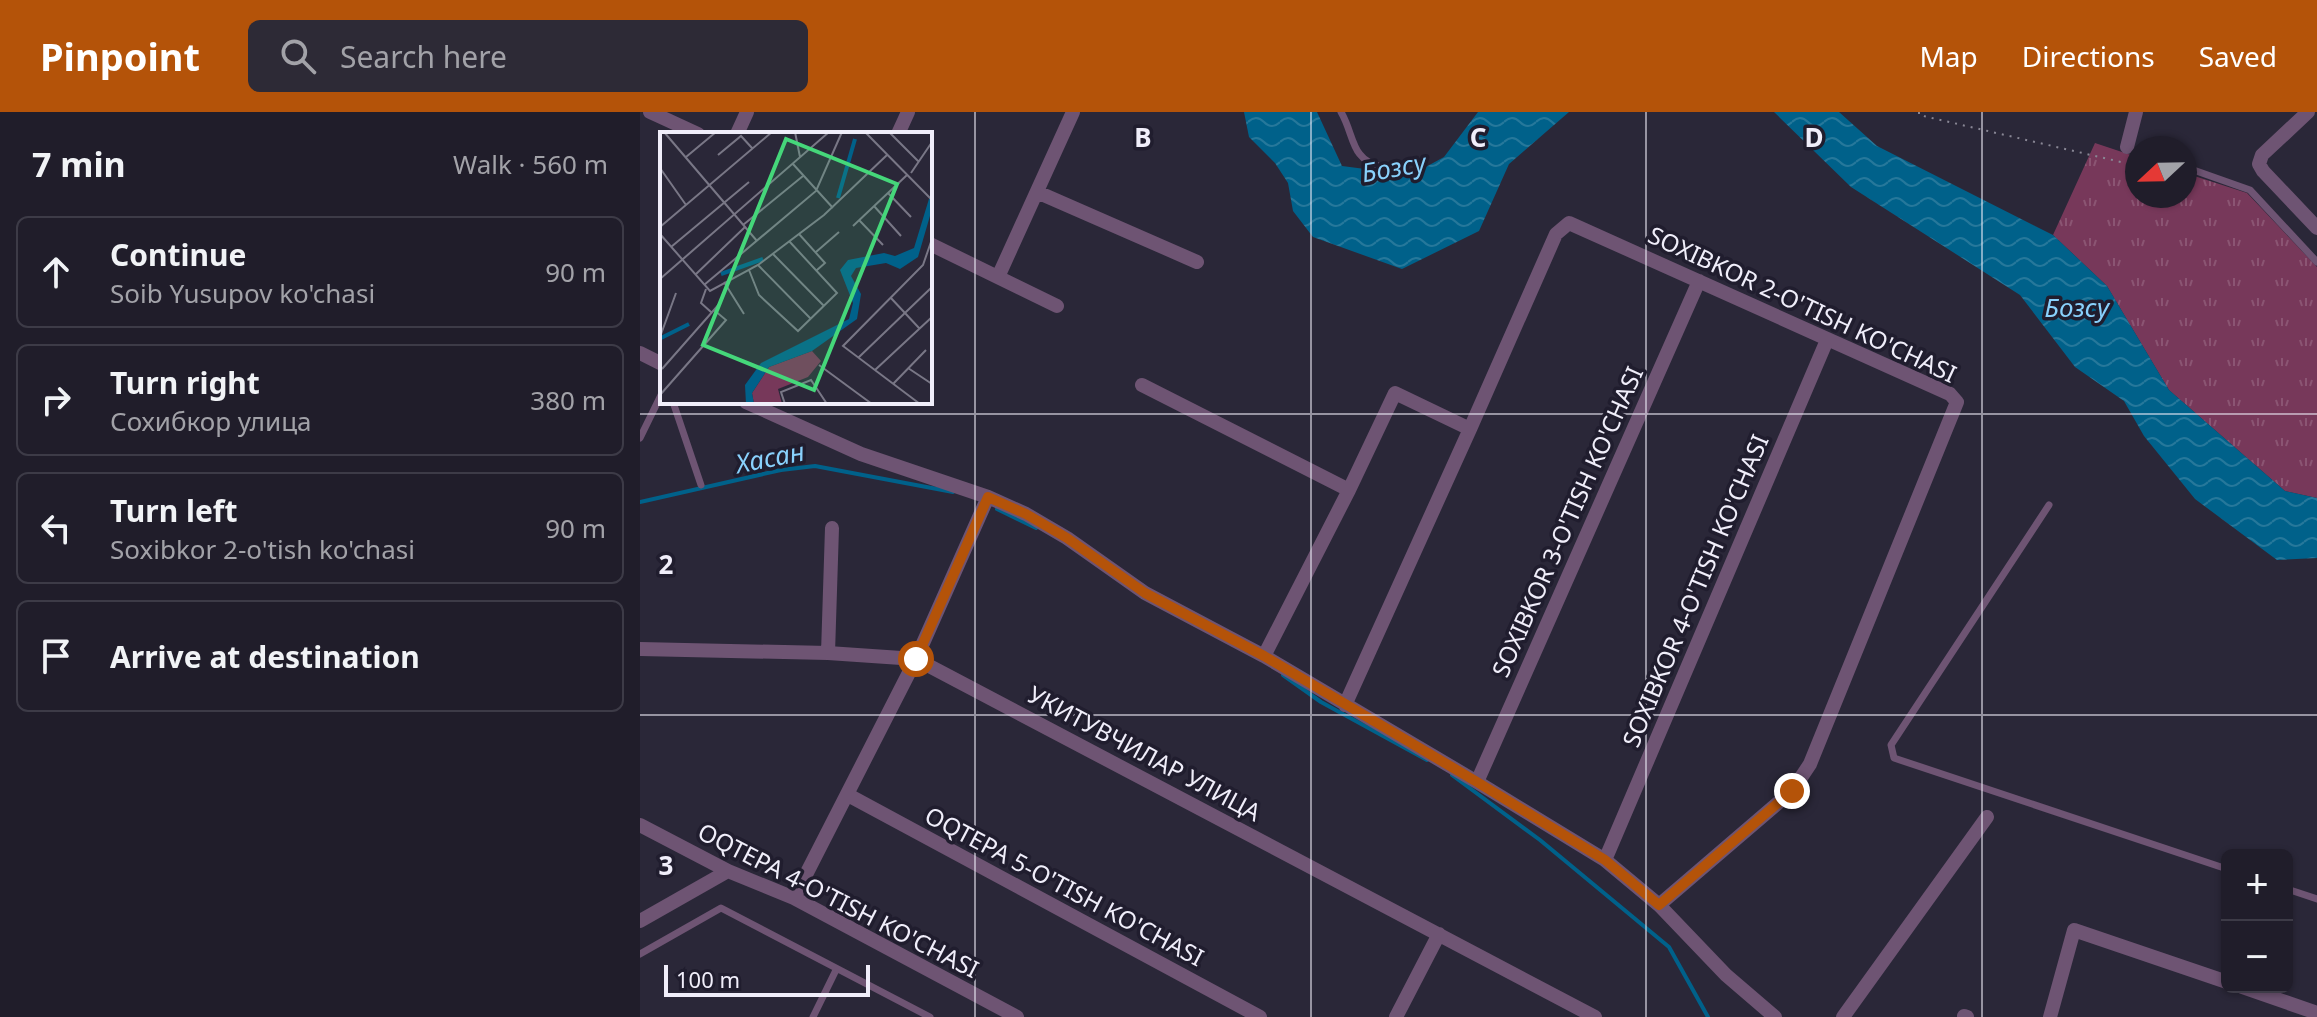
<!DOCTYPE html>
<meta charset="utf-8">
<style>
:root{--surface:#201d2a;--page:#2d2a36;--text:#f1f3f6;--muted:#a2a2a8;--line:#3d3b47;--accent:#b45309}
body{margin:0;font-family:"Noto Sans",sans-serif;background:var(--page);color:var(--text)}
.controls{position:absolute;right:24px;bottom:24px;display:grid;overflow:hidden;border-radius:12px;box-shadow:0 2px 6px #0004}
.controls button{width:72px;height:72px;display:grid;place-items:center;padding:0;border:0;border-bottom:2px solid var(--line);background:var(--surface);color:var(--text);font:40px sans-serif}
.compass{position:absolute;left:1485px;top:24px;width:72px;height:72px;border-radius:50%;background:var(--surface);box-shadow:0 2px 6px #0004;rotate:248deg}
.scale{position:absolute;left:24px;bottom:20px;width:206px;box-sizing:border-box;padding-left:8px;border:4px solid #f0eefa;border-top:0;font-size:22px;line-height:28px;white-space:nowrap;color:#f0eefa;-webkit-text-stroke:6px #201d2e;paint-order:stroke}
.stop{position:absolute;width:24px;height:24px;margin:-18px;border:6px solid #b45309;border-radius:50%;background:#fff}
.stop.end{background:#b45309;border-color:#fff;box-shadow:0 2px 8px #0008}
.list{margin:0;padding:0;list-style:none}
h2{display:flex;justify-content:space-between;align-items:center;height:104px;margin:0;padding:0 32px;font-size:34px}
h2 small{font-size:26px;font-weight:400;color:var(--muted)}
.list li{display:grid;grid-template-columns:52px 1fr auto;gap:24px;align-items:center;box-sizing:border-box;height:112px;margin:0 16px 16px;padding:0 16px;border:2px solid var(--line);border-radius:12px}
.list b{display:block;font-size:30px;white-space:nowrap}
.list p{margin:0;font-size:26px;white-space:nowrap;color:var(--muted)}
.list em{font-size:26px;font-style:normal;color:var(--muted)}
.icon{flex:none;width:44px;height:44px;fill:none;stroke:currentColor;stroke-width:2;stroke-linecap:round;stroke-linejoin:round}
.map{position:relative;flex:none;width:1677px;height:905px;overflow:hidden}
header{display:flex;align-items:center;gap:48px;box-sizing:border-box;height:112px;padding:0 40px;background:var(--accent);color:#fff}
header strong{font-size:38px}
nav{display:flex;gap:44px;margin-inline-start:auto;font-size:28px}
.search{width:560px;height:72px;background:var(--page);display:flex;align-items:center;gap:20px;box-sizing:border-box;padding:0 28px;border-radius:12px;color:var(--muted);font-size:30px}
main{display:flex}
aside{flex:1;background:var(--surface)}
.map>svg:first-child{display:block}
.grass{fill:url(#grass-tufts)}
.water{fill:url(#water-waves)}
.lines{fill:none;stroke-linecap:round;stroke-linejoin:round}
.stream{stroke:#00618a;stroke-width:4}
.path{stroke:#898795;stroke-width:2;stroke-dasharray:2 6;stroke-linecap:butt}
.lane{stroke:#6e5473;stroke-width:7}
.street{stroke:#6e5473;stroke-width:14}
.route{stroke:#b45309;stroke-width:10}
.grid{fill:none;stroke:#f0eefa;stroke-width:2;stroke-opacity:0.55}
.labels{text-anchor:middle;stroke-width:7;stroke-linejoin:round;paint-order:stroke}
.street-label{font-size:24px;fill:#f0eefa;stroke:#201d2e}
.water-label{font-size:26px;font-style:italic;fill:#89d1fc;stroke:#201d2e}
.inset-river{fill:none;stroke:#00618a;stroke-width:4}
.inset-road{fill:none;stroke:#797786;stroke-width:2}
.view{fill:#45d77a;fill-opacity:0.15;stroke:#45d77a;stroke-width:4}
.inset-edge{fill:none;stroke:#f0eefa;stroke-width:4}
.grid-label{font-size:26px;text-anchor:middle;font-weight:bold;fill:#f0eefa;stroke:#201d2e;stroke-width:7;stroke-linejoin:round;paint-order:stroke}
</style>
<header>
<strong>Pinpoint</strong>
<div class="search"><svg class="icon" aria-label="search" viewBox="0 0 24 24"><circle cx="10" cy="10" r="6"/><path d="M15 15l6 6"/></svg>Search here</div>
<nav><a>Map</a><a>Directions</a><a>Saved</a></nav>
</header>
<main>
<aside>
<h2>7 min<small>Walk · 560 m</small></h2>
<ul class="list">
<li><svg class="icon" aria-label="ahead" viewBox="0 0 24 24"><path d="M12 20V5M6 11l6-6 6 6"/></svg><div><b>Continue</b><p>Soib Yusupov ko'chasi</p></div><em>90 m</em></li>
<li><svg class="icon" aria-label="right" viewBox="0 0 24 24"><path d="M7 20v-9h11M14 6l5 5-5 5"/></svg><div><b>Turn right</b><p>Сохибкор улица</p></div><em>380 m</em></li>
<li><svg class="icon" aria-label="left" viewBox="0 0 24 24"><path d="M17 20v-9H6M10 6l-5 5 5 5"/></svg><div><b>Turn left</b><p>Soxibkor 2-o'tish ko'chasi</p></div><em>90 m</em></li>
<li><svg class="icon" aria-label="arrive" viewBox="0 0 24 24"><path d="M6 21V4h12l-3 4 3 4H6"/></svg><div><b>Arrive at destination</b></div></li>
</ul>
</aside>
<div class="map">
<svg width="1677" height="905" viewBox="0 0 1677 905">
<defs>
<pattern id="grass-tufts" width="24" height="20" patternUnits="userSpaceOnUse" patternTransform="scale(2)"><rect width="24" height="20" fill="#77385a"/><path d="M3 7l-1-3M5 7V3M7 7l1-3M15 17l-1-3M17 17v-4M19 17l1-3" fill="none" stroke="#8b5573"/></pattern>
<pattern id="water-waves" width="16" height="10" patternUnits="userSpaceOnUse" patternTransform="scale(2)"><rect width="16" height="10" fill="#00618a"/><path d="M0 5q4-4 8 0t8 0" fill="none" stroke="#26789b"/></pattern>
</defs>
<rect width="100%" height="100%" fill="#2a2738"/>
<path class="grass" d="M1455,31L1497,45V84H1545V61L1607,81L1677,155V386L1645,379L1529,278L1467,174L1413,123Z"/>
<path class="water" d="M604,0H677L702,54L771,63L804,45L838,0H929L869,52L839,119L762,157L673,125L653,99L648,71L635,51L609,25Z
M1134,0H1199L1237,34L1413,123L1467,174L1529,278L1645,379L1677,386V446L1637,448L1555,387L1504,324L1484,289L1435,255L1380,183L1211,75Z"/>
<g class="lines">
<path class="stream" d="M0,390L141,358L175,354L313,380
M357,397L396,416
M643,563L681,590L787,648
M812,663L900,728L1029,835L1068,905"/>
<path class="path" d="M1279,0V3L1481,50"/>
<path class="lane" d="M701,0C715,24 710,47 741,55
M1545,55L1610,78L1677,150
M33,290L61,373
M0,326L22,281
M1409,393L1251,633L1254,646L1587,757
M1647,777L1677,787
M0,842L81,796L290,905
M173,905L196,858"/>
<path class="street" d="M10,0L58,22
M1668,0L1622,43L1619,52L1623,59L1677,116
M97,22L107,0
M258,22L268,0
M1487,35L1496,0
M397,80L557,150
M290,132L417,194
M358,165L433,0
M0,241L22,252
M502,273L709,378
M106,290L221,342L348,385L386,402L427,426L505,481L624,544L837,670L965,748L1019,793L1086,863L1135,905
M0,537L188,541L276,547L955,905
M188,541L192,416
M624,544L709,378L755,281L830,317
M705,593L830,317L916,122L929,111L1310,282L1317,290L1170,652L1152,679L1019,793
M837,670L1059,169
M208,683L620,905
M0,713L88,759L154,786L377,905
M965,748L1187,228
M154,786L276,547L348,385
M0,809L88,759
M1602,875L1677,901
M1324,904L1327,905
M756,905L799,822
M1203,905L1347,705
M1410,905L1434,818L1587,870"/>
</g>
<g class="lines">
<path class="route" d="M276,547L348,385L386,402L427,426L505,481L624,544L837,670L965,748L1019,793L1152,679"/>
</g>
<path class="grid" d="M335,0V905M671,0V905M1006,0V905M1342,0V905M0,302H1677M0,603H1677"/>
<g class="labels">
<g class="street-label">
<text transform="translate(1162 193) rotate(25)" y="8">SOXIBKOR 2-O'TISH KO'CHASI</text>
<text transform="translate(928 410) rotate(-66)" y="8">SOXIBKOR 3-O'TISH KO'CHASI</text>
<text transform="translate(1056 479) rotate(-67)" y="8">SOXIBKOR 4-O'TISH KO'CHASI</text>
<text transform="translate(504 642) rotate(28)" y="8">УКИТУВЧИЛАР УЛИЦА</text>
<text transform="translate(424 775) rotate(28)" y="8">OQTEPA 5-O'TISH KO'CHASI</text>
<text transform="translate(198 789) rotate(27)" y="8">OQTEPA 4-O'TISH KO'CHASI</text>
</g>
<g class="water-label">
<text transform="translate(754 56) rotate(-10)" y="9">Бозсу</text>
<text x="1437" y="205">Бозсу</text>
<text transform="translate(130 346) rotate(-11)" y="9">Хасан</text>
</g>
</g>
<g transform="translate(20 20)">
<rect width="272" height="272" fill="#2a2738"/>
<path d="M152,219L161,229L148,245L118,257L122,272H94L92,261L109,235Z" fill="#77385a"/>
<path d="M272,57V77L258,125L240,137L226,131L196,136L191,144L201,162L197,187L152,219L109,235L92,261L94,272H86L85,253L101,231L189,187L193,171L180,138L188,128L224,121L235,124L254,116Z" fill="#00618a"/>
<path class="inset-river" d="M178,66L195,7M61,142L103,127M1,206L29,192"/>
<path class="inset-road" d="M4,0L97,109M135,0L140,25M205,0L272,68M229,0L259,30M58,23L81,4L92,16M26,25L56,0M133,32L173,76M0,36L26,73M251,41L272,10M228,61L251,85M214,74L241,104M199,88L223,113M83,93L143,44M193,94L247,43M0,95L112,0M0,102L50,159L98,133L164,83L227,23M139,102L165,131L157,138M11,115L89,50M156,120L179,100M113,122L164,174M98,133L150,186M89,138L99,163L138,199L177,161L129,109M35,143L85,95M0,147L169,0M64,150L84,182M44,153L156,59L182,0M46,157L41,171L51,180M230,165L259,196M0,205L16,161M198,226L272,155M159,233L212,272M248,236L272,252M2,237L61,170M215,238L272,185M233,252L266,218M0,263L66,188L54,178M125,272L121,260L151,248L167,272M260,272L183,214L263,133L272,107"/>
<path class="view" d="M126,7L237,52L154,258L43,213Z"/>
<rect width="272" height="272" class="inset-edge"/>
</g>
<g class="grid-label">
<text x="503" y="35">B</text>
<text x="838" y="35">C</text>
<text x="1174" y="35">D</text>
<text x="26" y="462">2</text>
<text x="26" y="763">3</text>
</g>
</svg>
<div class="controls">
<button>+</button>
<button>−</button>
</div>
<svg class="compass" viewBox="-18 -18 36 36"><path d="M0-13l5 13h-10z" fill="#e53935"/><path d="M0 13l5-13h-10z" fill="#a2a2a8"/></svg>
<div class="scale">100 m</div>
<div class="stop" style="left:276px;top:547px"></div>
<div class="stop end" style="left:1152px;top:679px"></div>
</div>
</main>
